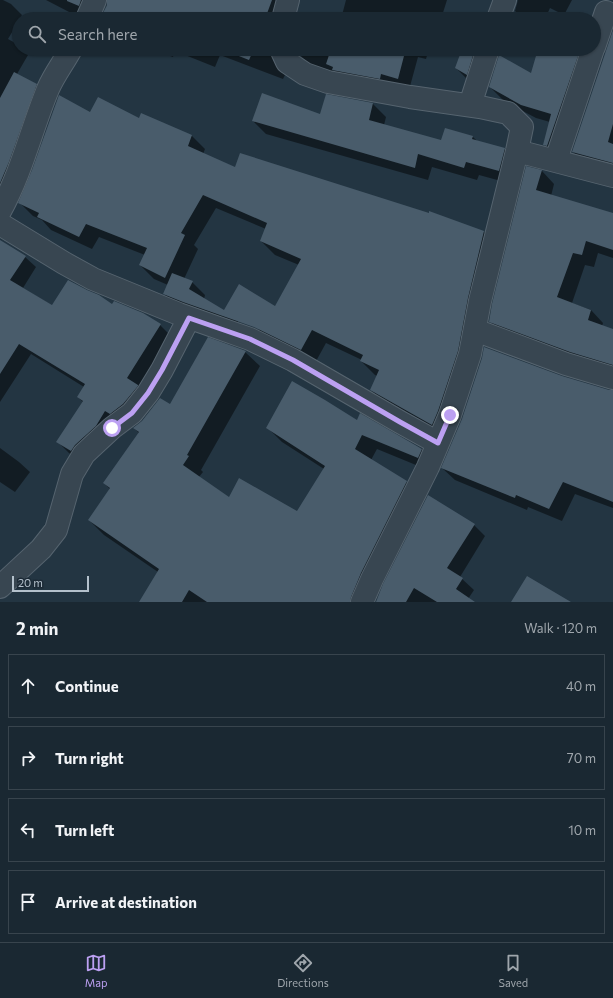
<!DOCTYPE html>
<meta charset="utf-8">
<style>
:root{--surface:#1a2832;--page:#27343e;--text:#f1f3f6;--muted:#9fa6ac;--line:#38444d;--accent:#bca0f2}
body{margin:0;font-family:Commissioner,sans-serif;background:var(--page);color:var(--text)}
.scale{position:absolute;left:12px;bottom:10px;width:77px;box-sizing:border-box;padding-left:4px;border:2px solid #b4c1cc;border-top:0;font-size:11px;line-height:14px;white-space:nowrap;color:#b4c1cc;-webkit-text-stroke:3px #1d2b37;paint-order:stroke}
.stop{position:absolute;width:12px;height:12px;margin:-9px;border:3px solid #bca0f2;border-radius:50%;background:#fff}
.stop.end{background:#bca0f2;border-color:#fff;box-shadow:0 1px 4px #0008}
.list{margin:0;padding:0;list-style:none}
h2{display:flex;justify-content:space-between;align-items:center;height:52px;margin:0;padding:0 16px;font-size:17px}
h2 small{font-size:13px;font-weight:400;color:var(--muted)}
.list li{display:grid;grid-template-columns:26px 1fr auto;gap:12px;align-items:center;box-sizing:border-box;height:64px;margin:0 8px 8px;padding:0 8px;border:1px solid var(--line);border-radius:0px}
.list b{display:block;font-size:15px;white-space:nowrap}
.list em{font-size:13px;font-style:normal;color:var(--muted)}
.icon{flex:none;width:22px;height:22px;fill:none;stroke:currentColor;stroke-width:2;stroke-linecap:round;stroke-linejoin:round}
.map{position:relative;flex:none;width:613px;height:602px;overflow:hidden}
.search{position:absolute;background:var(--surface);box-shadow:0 1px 3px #0004;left:12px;right:12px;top:12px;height:44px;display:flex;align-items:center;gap:10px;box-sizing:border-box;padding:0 14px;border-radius:22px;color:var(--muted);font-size:15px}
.sheet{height:340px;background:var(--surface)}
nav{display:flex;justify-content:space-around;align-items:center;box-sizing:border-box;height:56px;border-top:1px solid var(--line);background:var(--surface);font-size:11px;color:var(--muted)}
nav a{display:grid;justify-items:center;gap:2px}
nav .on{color:var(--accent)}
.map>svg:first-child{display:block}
.shadow{fill:#0007;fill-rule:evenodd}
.building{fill:#495c6b}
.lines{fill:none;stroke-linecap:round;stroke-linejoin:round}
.street-casing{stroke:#56646f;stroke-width:24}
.street{stroke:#384651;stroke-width:22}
.route{stroke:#bca0f2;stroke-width:5}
</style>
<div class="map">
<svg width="613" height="602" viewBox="0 0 613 602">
<rect width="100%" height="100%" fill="#233542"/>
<path class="shadow" d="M0,0H3L11,4L22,15L8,39L17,44L19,46V49H22L28,55L17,74L36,85L47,95L0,198Z
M46,0H101L89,19H75L70,14L71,13Z
M108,0H286L280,19H102L107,5Z
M346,0H447L441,19H341Z
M518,0H572L564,15L550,8L545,19H524L515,11Z
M613,33V172L585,164L573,152Z
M150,49H286L280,66L285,75L283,79L220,55L215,67L175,51L173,57Z
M296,49H429L426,59L418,57L409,90L344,81L309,64L297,52Z
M463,49H482L468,80L456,68Z
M539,49H554L577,57L591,70L558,158L544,144L550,122L536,118L504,101L490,87L532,74Z
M326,95L373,104L386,117L384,125L442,142L446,129L473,137L477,141L504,149L518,162L512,184L479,175L477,180L432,167L428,180L266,134L253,121L321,115Z
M91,113L140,119L192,136L205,149L203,154L236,168L429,214L430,212L484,232L497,246L446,438L384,403L371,390L377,376L375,375L361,361L362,360L326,343L315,363L178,307L164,294L168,285L154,279L140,265L145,255L99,237L92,249L51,230L42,220L33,216L20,203ZM216,208L266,229L261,241L275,255L299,265L275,307L224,311L204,299L205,295L192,282L184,279L198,249L194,245ZM238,320L259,328V330L238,323Z
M527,168L542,171L554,184L551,196L613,214V258L598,253L594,267L585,265L572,303L591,310L603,323L602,326L613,330V373L502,334L490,321Z
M0,241L25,257L36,267L23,288L53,306L113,305L160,325L171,336L139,387L82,461L69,453L58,442L83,402L78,397L84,387L31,354L0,402Z
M245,352L260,366L201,470L203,472L199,477L229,498L298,512L324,469L282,442L267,427L357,421L422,449L436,464L433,472L377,449L371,460L406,482L421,497L369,602H140L158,572L104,535L89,520L110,489L104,483L139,433L134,428L171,406Z
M561,377L609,391H613V508L575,494L562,521L528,507L527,510L455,480L442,468L463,419Z
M0,448L19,462L30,472L15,492L0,482Z
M474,525L485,536L460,577L474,590L468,599L474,602H377Z"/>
<path class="building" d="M67,0H81L79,6L67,1Z
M107,0H272L265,19H112L102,15L107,5Z
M613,30V124L608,142L613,144V163L572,152Z
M186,49H207L204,56Z
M221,49H254L249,60Z
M331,49H381L404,56L398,79L381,74L380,79L332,70L333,67L326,64Z
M462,49H475L467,75L455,68Z
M538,49H557L578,56L547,146L543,145L551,114L521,105L489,87L499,55L531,73Z
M14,72L37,84L9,162L0,183V98Z
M262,93L320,114L326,94L373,103L369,120L441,140L445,128L473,136L472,139L505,148L499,171L466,162L464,168L418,154L415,168L252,121Z
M59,95L90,112L98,97L139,118L141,113L192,135L188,146L235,167L240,153L429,213V211L484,231L468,298L458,351L438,411L432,425L370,390L379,370L360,361L363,355L312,330L301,350L254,327L183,302L163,294L172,273L193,281L189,289L224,310L239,284L275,306L301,259L260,241L267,223L203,195L181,233L185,235L165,278L139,265L147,248L86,224L79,237L37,217L39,213L18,203L32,170Z
M526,166L542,170L536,190L613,213V250L586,241L582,255L573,253L557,297L591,310L588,320L613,329V365L570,352L489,322L492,304Z
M0,240L26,256L10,280L52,305L68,280L87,290L99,295L112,304L114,301L143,313L161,324L127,378L138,385V386L123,404L110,414L105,411L96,426L75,445L71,451L56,442L83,401L77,397L85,384L19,344L0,374Z
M208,337L246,351L187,455L189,456L183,465L229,497L239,478L297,511L325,466L266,428L292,381L325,400L357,420L360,413L422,449L418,458L362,435L355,449L407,481L361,573L351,597L350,602H207L189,590L182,602H139L159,569L88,520L110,488L103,483L139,432L133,428L142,421L160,398L170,404Z
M484,347L562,376L609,390H613V502L563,482L549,509L516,495L515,498L441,468L462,419L482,358Z
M428,495L475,524L447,568L463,578L456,589L475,602H437L414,588L406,602H376L383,584Z
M527,576L571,602H511Z"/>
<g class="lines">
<defs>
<path id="street" d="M87,19L95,0
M283,19L288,0
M498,19L505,0
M594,47L606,12
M281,49L287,62L305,74L328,82L410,97L480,107L508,113L522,127L517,151L480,301L470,354L450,415L428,467L372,579L362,602
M470,105L488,49
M517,151L613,176
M556,160L593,49
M0,211C22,172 31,130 48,89C54,75 64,62 71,49
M0,224L64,263L93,279L179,314L213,326L250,339L293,360L400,422L438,443
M475,330L566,364L613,378
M0,587L41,549L56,530L72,474L84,454L112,428L132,413L148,393L162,370L189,318"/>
</defs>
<use href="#street" class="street-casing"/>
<use href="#street" class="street"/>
</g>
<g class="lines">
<path class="route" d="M112,428L132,413L148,393L162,370L189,318L250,339L293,360L400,422L438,443L450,415"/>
</g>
</svg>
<div class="scale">20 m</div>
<div class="stop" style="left:112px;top:428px"></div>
<div class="stop end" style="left:450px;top:415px"></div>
<div class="search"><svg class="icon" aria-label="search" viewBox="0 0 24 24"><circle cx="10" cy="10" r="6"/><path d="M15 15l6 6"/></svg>Search here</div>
</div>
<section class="sheet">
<h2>2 min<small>Walk · 120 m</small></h2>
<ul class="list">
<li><svg class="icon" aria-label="ahead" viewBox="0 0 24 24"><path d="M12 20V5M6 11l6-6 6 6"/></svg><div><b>Continue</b></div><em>40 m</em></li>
<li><svg class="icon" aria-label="right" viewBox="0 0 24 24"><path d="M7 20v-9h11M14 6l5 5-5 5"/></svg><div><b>Turn right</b></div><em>70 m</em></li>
<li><svg class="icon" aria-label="left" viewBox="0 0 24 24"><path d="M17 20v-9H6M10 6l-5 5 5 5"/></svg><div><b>Turn left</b></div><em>10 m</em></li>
<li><svg class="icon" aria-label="arrive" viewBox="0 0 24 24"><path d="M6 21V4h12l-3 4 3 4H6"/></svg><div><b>Arrive at destination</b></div></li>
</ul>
</section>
<nav>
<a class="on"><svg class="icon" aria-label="map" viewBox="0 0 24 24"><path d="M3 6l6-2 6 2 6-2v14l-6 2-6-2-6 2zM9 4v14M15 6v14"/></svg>Map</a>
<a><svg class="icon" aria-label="directions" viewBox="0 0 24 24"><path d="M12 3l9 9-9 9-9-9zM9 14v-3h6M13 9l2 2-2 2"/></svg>Directions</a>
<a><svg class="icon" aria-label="saved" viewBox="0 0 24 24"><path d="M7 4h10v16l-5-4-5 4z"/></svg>Saved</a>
</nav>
